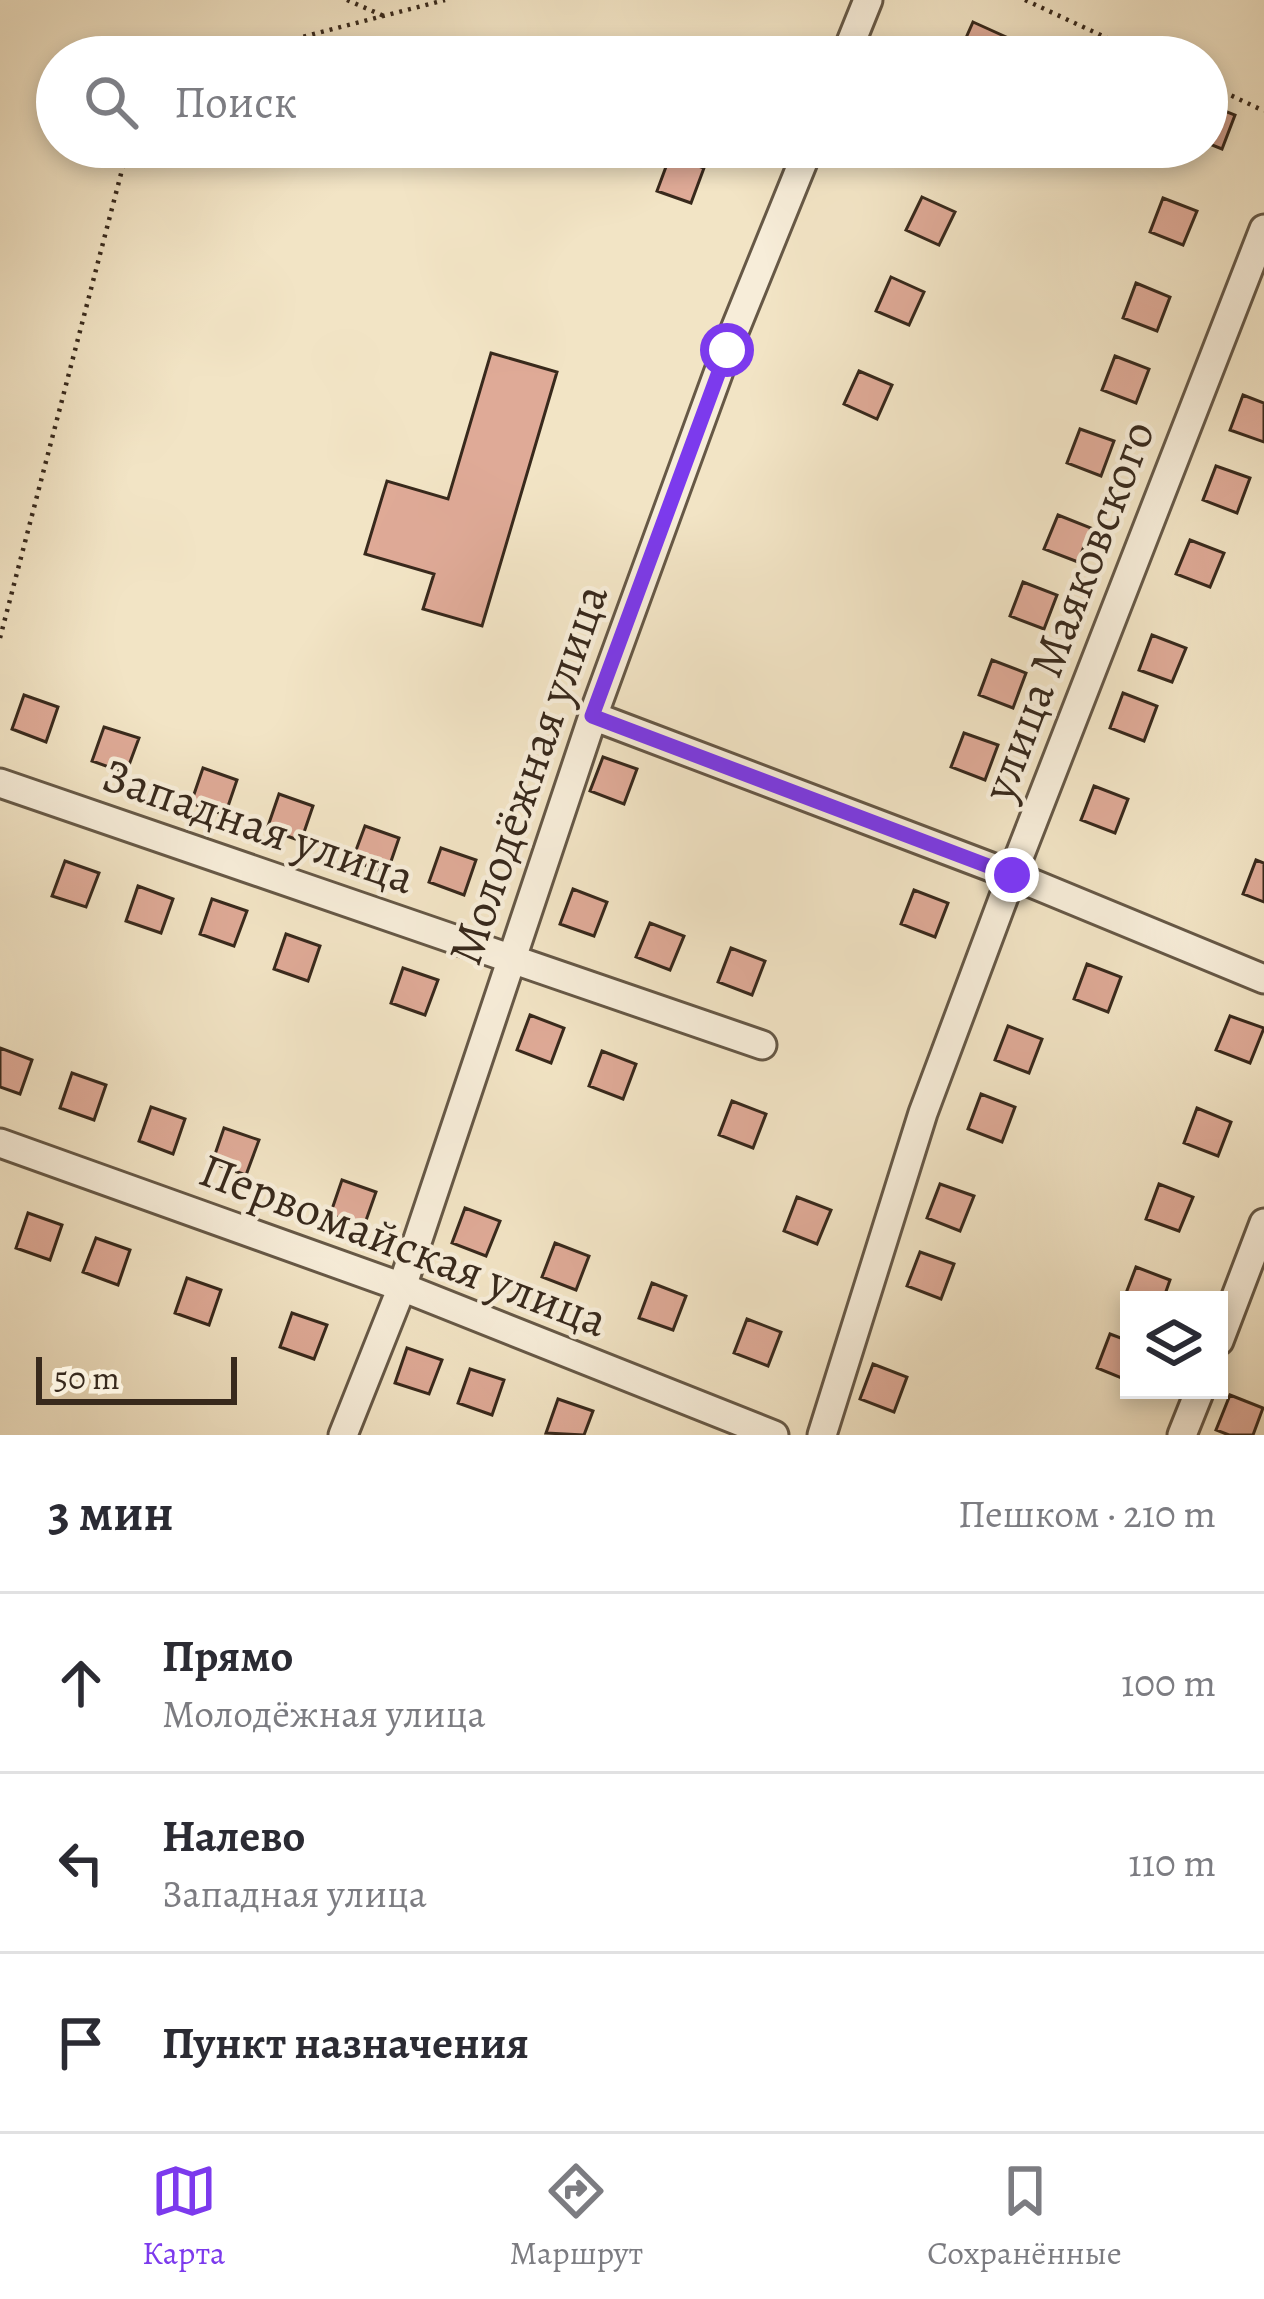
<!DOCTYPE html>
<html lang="ru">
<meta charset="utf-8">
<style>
:root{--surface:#fff;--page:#f2f2f3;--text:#2b2b33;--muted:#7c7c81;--line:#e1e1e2;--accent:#7c3aed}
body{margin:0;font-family:Alegreya,serif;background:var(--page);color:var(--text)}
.controls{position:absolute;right:36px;bottom:36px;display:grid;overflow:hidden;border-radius:0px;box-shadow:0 6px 18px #0003}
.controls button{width:108px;height:108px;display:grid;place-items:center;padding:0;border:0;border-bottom:3px solid var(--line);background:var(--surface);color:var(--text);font:60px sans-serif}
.scale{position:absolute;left:36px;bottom:30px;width:201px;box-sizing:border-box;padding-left:12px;border:6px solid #38291c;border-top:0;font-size:33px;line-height:42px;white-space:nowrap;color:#38291c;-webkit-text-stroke:9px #f7edd9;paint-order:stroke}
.stop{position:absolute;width:36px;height:36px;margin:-27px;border:9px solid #7c3aed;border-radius:50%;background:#fff}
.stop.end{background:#7c3aed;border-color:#fff;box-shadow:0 3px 12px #0008}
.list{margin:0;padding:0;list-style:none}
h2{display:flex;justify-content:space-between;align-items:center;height:156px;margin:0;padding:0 48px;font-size:51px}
h2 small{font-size:39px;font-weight:400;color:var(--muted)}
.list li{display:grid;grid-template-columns:78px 1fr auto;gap:36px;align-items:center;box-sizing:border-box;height:180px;padding:0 48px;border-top:3px solid var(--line)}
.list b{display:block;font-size:45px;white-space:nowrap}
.list p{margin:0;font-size:39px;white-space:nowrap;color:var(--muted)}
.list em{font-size:39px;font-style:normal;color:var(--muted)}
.icon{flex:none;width:66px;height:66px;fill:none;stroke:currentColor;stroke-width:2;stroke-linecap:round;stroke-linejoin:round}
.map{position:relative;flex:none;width:1264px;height:1435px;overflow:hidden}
.search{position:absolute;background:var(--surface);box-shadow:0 6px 18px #0003;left:36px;right:36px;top:36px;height:132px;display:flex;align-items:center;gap:30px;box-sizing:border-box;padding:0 42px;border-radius:66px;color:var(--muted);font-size:45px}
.sheet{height:696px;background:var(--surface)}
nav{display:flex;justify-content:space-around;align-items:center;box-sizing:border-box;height:168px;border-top:3px solid var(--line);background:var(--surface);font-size:33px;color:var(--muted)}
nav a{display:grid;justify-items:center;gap:6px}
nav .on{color:var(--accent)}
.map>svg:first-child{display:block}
.building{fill:#dfaa97;stroke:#38291c;stroke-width:3}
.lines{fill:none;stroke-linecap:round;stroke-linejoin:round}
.minor-casing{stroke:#665846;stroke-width:33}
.path{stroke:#38291c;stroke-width:4.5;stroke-dasharray:3 6;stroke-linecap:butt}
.minor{stroke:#f7edd9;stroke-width:27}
.route{stroke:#7c3aed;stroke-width:15}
.labels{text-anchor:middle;stroke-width:9;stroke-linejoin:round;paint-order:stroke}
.street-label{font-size:48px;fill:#38291c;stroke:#f7edd9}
</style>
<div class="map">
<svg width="1264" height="1435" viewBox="0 0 1264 1435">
<rect width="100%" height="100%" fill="#f2e4c5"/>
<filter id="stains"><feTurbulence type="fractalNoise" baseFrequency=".00167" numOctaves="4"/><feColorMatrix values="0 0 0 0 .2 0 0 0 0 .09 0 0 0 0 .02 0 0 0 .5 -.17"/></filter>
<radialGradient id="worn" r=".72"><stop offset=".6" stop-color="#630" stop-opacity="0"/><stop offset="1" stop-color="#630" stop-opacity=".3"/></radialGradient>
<path class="building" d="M973,22L1006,37L997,57L958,56Z
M1207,104L1235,115L1222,149L1207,143Z
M670,156L704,168L691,203L657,191Z
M922,197L955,212L939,245L906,230Z
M1163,198L1197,211L1183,245L1150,232Z
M891,277L924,292L909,325L876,311Z
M1136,283L1170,297L1157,331L1123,318Z
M491,353L557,372L482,626L423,609L434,574L365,554L387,481L448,499Z
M1115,356L1149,369L1136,403L1102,390Z
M859,371L892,385L877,419L844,404Z
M1243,395L1264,403V442L1230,430Z
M1080,429L1114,441L1101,476L1067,463Z
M1216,466L1250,478L1237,513L1203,500Z
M1058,515L1091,528L1078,562L1044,549Z
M1190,540L1224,553L1210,587L1176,574Z
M1023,582L1057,595L1044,629L1010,616Z
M1152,635L1186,648L1172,682L1139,670Z
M992,660L1026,673L1013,708L979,695Z
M1123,693L1157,706L1144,741L1110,728Z
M24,695L58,707L46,742L12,729Z
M104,727L139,738L126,773L92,761Z
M964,733L998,745L985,780L951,767Z
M603,757L637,769L624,804L590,791Z
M203,768L237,780L225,815L191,803Z
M1094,786L1128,799L1115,833L1081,820Z
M279,794L313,806L301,841L267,829Z
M365,826L399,838L387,873L352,861Z
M441,848L476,860L464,895L429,882Z
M1256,860L1264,863V902L1243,894Z
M65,861L99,873L86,907L52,896Z
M138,886L173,899L161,933L126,921Z
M573,889L607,902L594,936L560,924Z
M914,890L948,903L935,937L901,924Z
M212,899L247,911L234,946L200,934Z
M650,923L684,936L670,970L636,957Z
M286,934L320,946L308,981L274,969Z
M731,948L765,961L752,995L718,982Z
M1087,964L1121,977L1108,1012L1074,999Z
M403,968L438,980L425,1015L391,1003Z
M530,1015L564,1028L551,1063L517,1050Z
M1230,1016L1264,1028L1250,1063L1216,1050Z
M1008,1026L1042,1039L1029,1073L995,1060Z
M0,1048L32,1060L20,1094L0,1087Z
M602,1051L636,1064L623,1099L589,1086Z
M72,1073L106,1085L94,1120L60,1108Z
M981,1094L1015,1107L1002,1142L968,1129Z
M732,1101L766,1114L753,1148L719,1135Z
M151,1107L185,1119L173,1154L139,1141Z
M1197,1108L1231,1122L1218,1156L1184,1143Z
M224,1128L259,1140L246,1175L212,1163Z
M342,1180L376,1192L364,1226L330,1215Z
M940,1184L974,1196L960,1231L927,1218Z
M1159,1184L1193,1197L1179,1231L1146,1219Z
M797,1197L831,1210L817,1244L784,1231Z
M465,1208L500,1221L486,1256L452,1243Z
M28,1213L62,1225L50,1260L16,1248Z
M96,1238L130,1250L118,1285L83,1272Z
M555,1243L589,1256L576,1290L542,1277Z
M920,1252L954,1264L941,1299L907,1286Z
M1136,1267L1170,1280L1163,1300H1129V1303L1123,1301Z
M187,1278L221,1290L209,1325L175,1313Z
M652,1283L686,1296L673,1330L639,1318Z
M292,1313L327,1325L314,1359L280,1347Z
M747,1319L781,1332L768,1366L734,1353Z
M1110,1334L1129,1341V1381L1097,1368Z
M407,1348L442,1360L429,1394L395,1383Z
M873,1364L907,1377L894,1412L860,1399Z
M470,1369L504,1380L492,1415L458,1403Z
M1230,1395L1263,1408L1253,1435H1229L1216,1430Z
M558,1399L593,1411L584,1435L546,1433Z"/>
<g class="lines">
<defs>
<path id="minor" d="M845,57L868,0
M593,716L1012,875L1264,979
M0,783L762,1045
M0,1143L402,1287L774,1435
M1219,1341L1264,1223
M343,1435L402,1287L593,716L727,349L809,147
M822,1435L923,1113L1012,875L1264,229
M1182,1435L1200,1390"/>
</defs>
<use href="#minor" class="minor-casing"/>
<path class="path" d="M347,0L384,16
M1025,0L1148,57
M225,57L445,0
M1207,84L1264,111
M0,638L128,147"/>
<use href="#minor" class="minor"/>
</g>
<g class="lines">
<path class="route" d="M727,350L592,716L1012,875"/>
</g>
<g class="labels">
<g class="street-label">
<text transform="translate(1067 610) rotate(-69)" y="17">улица Маяковского</text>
<text transform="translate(527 774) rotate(-71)" y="17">Молодёжная улица</text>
<text transform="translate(259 825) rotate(19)" y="17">Западная улица</text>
<text transform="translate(404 1244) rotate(21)" y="17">Первомайская улица</text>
</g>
</g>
<rect width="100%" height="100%" filter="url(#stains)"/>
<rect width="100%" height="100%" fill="url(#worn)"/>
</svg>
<div class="controls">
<button><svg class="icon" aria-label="layers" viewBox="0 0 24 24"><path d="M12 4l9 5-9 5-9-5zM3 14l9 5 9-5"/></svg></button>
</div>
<div class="scale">50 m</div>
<div class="stop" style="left:727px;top:350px"></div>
<div class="stop end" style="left:1012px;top:875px"></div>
<div class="search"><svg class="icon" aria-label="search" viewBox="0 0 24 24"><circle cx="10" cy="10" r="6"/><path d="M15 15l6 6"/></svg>Поиск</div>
</div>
<section class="sheet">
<h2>3 мин<small>Пешком · 210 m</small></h2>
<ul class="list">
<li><svg class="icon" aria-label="ahead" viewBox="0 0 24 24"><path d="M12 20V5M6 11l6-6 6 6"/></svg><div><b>Прямо</b><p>Молодёжная улица</p></div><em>100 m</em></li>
<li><svg class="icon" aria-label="left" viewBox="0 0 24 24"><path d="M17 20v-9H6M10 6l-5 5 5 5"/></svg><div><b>Налево</b><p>Западная улица</p></div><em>110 m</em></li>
<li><svg class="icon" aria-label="arrive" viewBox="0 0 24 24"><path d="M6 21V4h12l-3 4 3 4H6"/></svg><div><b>Пункт назначения</b></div></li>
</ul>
</section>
<nav>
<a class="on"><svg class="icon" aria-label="map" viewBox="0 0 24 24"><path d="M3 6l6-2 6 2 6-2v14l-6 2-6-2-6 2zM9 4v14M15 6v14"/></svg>Карта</a>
<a><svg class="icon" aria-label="directions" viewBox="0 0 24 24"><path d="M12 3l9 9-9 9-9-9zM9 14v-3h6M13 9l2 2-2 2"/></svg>Маршрут</a>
<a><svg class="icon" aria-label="saved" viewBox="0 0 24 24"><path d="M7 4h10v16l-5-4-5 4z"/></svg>Сохранённые</a>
</nav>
